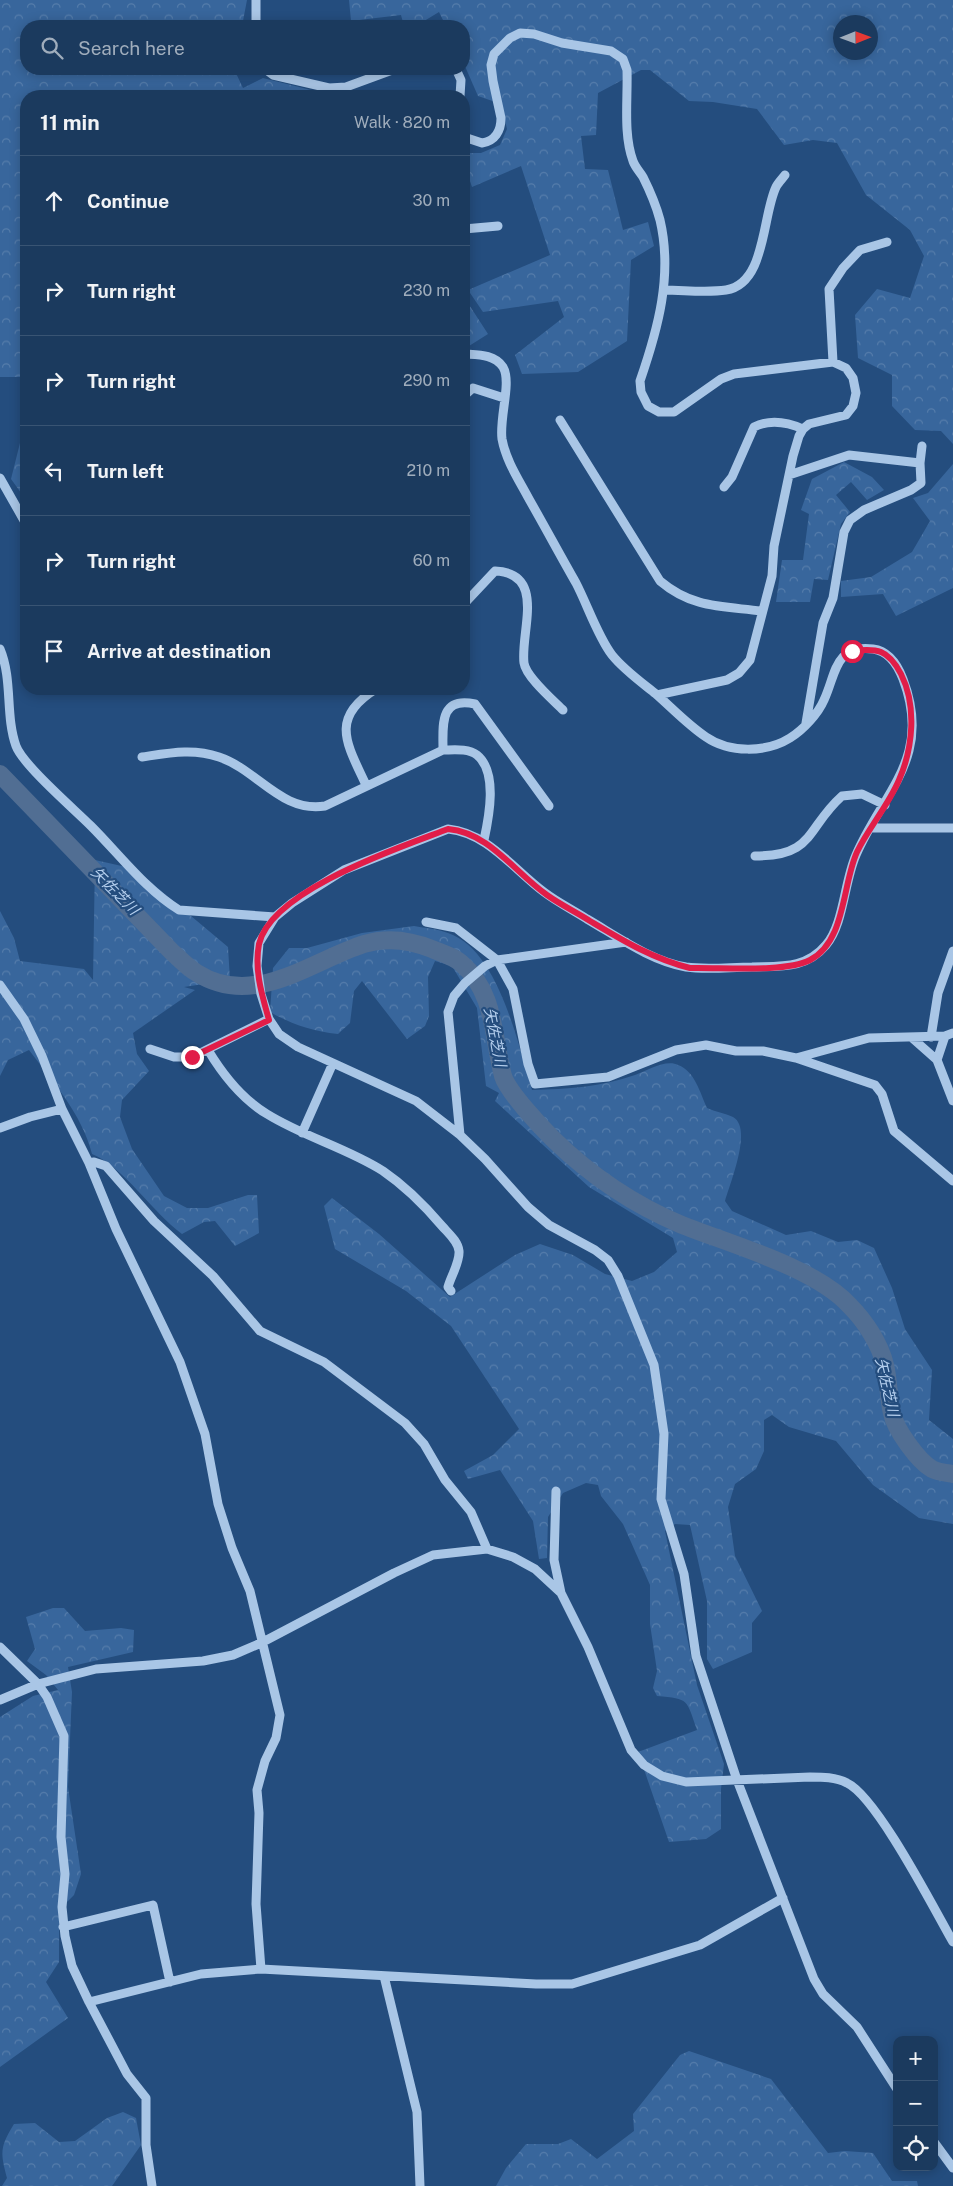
<!DOCTYPE html>
<meta charset="utf-8">
<style>
:root{--surface:#1b3a5e;--page:#244164;--text:#f1f3f6;--muted:#a0adbc;--line:#395473}
body{margin:0;font-family:"Public Sans","Noto Sans JP",sans-serif;background:var(--page);color:var(--text)}
.controls{position:absolute;right:15px;bottom:15px;display:grid;overflow:hidden;border-radius:10px;box-shadow:0 2px 12px #0003}
.controls button{width:45px;height:45px;display:grid;place-items:center;padding:0;border:0;border-bottom:1px solid var(--line);background:var(--surface);color:var(--text);font:25px sans-serif}
.compass{position:absolute;left:833px;top:15px;width:45px;height:45px;border-radius:50%;background:var(--surface);box-shadow:0 2px 12px #0003;rotate:89deg}
.stop{position:absolute;width:15px;height:15px;margin:-11px;border:4px solid #e11d48;border-radius:50%;background:#fff}
.stop.end{background:#e11d48;border-color:#fff;box-shadow:0 1px 5px #0008}
.list{margin:0;padding:0;list-style:none}
h2{display:flex;justify-content:space-between;align-items:center;height:65px;margin:0;padding:0 20px;font-size:21px}
h2 small{font-size:16px;font-weight:400;color:var(--muted)}
.list li{display:grid;grid-template-columns:32px 1fr auto;gap:15px;align-items:center;box-sizing:border-box;height:90px;padding:0 20px;border-top:1px solid var(--line)}
.list b{display:block;font-size:19px;white-space:nowrap}
.list em{font-size:16px;font-style:normal;color:var(--muted)}
.icon{flex:none;width:28px;height:28px;fill:none;stroke:currentColor;stroke-width:2;stroke-linecap:round;stroke-linejoin:round}
.map{position:relative;flex:none;width:953px;height:2186px;overflow:hidden}
.search{position:absolute;background:var(--surface);box-shadow:0 2px 12px #0003;left:20px;top:20px;width:450px;height:55px;display:flex;align-items:center;gap:12px;box-sizing:border-box;padding:0 18px;border-radius:20px;color:var(--muted);font-size:19px}
.panel{position:absolute;background:var(--surface);box-shadow:0 2px 12px #0003;left:20px;top:90px;width:450px;height:605px;border-radius:20px}
.map>svg:first-child{display:block}
.forest{fill:url(#forest-crowns);fill-rule:evenodd}
.lines{fill:none;stroke-linecap:round;stroke-linejoin:round}
.river{stroke:#516e93;stroke-width:18}
.minor{stroke:#a9c6e6;stroke-width:9}
.route{stroke:#e11d48;stroke-width:6}
.labels{text-anchor:middle;stroke-width:4.5;stroke-linejoin:round;paint-order:stroke}
.water-label{font-size:15px;font-style:italic;fill:#b5cfee;stroke:#244d7e}
</style>
<div class="map">
<svg width="953" height="2186" viewBox="0 0 953 2186">
<defs>
<pattern id="forest-crowns" width="20" height="18" patternUnits="userSpaceOnUse" patternTransform="scale(1.25)"><rect width="20" height="18" fill="#38669c"/><path d="M2 6a3 3 0 1 1 6 0M12 15a3 3 0 1 1 6 0" fill="none" stroke="#567dab"/></pattern>
</defs>
<rect width="100%" height="100%" fill="#244d7e"/>
<path class="forest" d="M0,0H247L242,26H26V69H234L243,88L263,78L335,96H26V377H0Z
M349,0H953V444L941,431L915,430L892,406V375L858,358L855,315L877,289L910,298L924,256L910,230L866,195L837,143L813,140L784,145L757,109L713,102L689,101L650,70H641L598,93L596,135L581,136L585,169L608,170L623,230L648,222L654,246L631,260L627,341L578,372L522,374L515,355L564,317L558,301L483,312L468,290L550,255L521,166L472,187L464,163V153H481L500,145L507,129L501,104L478,96L464,64V26H446L439,12L416,26H404L401,15L351,21ZM840,22H870V52H840Z
M464,297L488,334L469,346L464,345Z
M24,427H26V496L24,497L11,479Z
M844,462L872,477L884,490L867,500L851,482L836,495L850,512L841,524L828,580L814,579L810,602H776L782,560H803L809,514L801,510L812,479Z
M953,464V588L896,616L883,594L841,597V581L871,577L912,552L930,521L913,498L928,493Z
M95,860L135,869L228,947L230,980L184,987L195,990L133,1033L137,1054L149,1071L122,1100L120,1117L132,1149L164,1196L187,1208H208L248,1195H257L259,1233L235,1246L215,1221L204,1222L182,1234C152,1212 124,1167 92,1154C82,1114 53,1082 29,1050L8,1060L0,1076V911L14,938L20,961L84,969L93,980Z
M414,926C425,928 438,929 448,933C499,950 518,1045 532,1090C568,1089 601,1087 635,1075C647,1071 666,1059 678,1065C695,1071 700,1093 707,1108C715,1112 725,1113 733,1117C753,1128 730,1183 725,1201L732,1211L786,1235L811,1231L838,1242L857,1240L874,1248L892,1288L905,1329L932,1370L929,1420L953,1439V1524L919,1518L873,1485L836,1441L789,1427L772,1415L764,1420V1451L756,1469L735,1484L728,1507L735,1556L762,1611L752,1623V1652L713,1669L707,1659V1601L690,1525L675,1524L665,1531L697,1685L724,1764L721,1789V1829L706,1839L669,1842L638,1752L697,1730C686,1699 690,1699 657,1696L653,1688L657,1671L650,1624V1585L623,1524L601,1496L598,1485L586,1483L563,1493L548,1517L547,1558L539,1559L533,1521L500,1470L468,1479L464,1471L493,1455L519,1429L451,1326L406,1291L335,1249L324,1206L332,1198L379,1234L450,1297L515,1255L540,1244L573,1255L605,1274L632,1281L654,1272L677,1252L673,1238L589,1187L495,1101L499,1093L486,1086L477,1008L452,966L435,961L428,977L429,1016L425,1026L407,1039L362,981L354,991L350,1023L338,1034C312,1031 293,1025 270,1012L273,968L289,948H307L362,933Z
M53,1608H64L85,1631L121,1628L134,1630L133,1652L68,1667L72,1692L68,1787L81,1874L74,1895L59,1910V1962L46,1982L68,2018L0,2067V1717L33,1696L58,1690L46,1675L27,1661L35,1649L26,1617Z
M689,2051L771,2079L828,2153L845,2151L873,2153L892,2181H917L918,2186H496L506,2168L526,2144H558L571,2139L597,2159L634,2131L633,2114L680,2055Z
M123,2112L136,2118L141,2145L112,2186H2L7,2178C0,2152 0,2147 14,2124L35,2123L59,2142L75,2141L107,2118Z"/>
<g class="lines">
<path class="river" d="M0,774L172,952C180,959 188,968 197,973C254,1009 311,961 364,944C387,937 410,940 432,949C441,953 453,956 461,963C496,993 492,1035 503,1076C508,1092 540,1126 553,1139C589,1174 634,1205 682,1225C730,1244 816,1268 850,1306C865,1321 880,1344 885,1365C889,1381 888,1398 892,1413C895,1429 918,1461 932,1469C937,1472 947,1473 953,1474"/>
<path class="minor" d="M256,0V26
M265,69L273,75L329,88L346,87L395,69
M456,69L461,80L460,96
M464,137L482,143C495,141 501,131 501,118L493,81L491,65L494,54L510,38L520,33L534,34L562,43L611,51L623,59L627,70C628,99 623,134 633,161C635,167 640,172 643,177C650,191 656,205 660,220C673,275 658,329 640,381L641,392L648,406L659,412H674L721,379L734,374L833,362L846,368L853,378L856,393L853,406L846,415L809,424L803,429L799,436L793,456L774,546L772,576L750,660L739,673L727,680L657,695
M464,229L498,226
M664,290C684,290 706,293 726,290C766,284 762,216 776,187C778,183 782,179 785,175
M464,354C478,355 494,354 503,367C512,382 499,418 502,439C506,461 519,480 529,499C545,527 560,555 576,583C587,604 598,637 612,655C624,670 641,682 656,694C672,708 688,725 706,737C729,753 766,753 790,738C803,730 818,714 824,700C836,675 834,644 873,649C889,651 898,666 903,679C933,758 883,792 856,855C844,882 844,924 826,945C806,969 781,966 752,967C731,967 707,970 686,967C651,961 618,937 587,919C573,910 557,902 544,892C513,869 488,833 448,829L344,870L292,903L275,917L259,943L257,966L261,994L269,1019L279,1034L298,1047L416,1101L460,1135L485,1159L528,1207L549,1225L595,1250L608,1260L618,1276L654,1365L664,1434L661,1499L684,1574L696,1656L737,1780L814,1979L823,1994L857,2027L897,2089
M833,362L829,289L843,268L860,250L887,242
M464,396L473,388L504,398
M560,420L660,581C692,608 721,606 761,611
M920,463L922,446
M789,475L849,455L920,463L921,483L911,490L864,510L850,520L844,532L833,598L823,623L806,723
M0,478L26,524
M724,487L732,477L754,427C770,419 787,422 803,429
M464,604L495,571C547,573 520,632 524,663C526,677 553,700 563,710
M0,649C13,680 5,715 16,746C23,765 74,809 91,826C119,854 146,890 179,910L275,917
M443,750C443,726 439,696 475,704L549,806
M142,757C169,753 193,748 219,757C258,770 281,813 325,806L443,750C453,750 468,748 477,755C498,772 489,817 484,840
M366,785C347,744 329,718 376,689
M871,828H953
M755,856C815,856 806,828 842,796L862,794L885,805
M426,922L456,928L497,960L513,989L528,1064L535,1084L608,1077L676,1050L706,1045L736,1051H763L796,1058L875,1085L882,1094L894,1131L953,1181
M0,985L24,1019L42,1056L62,1109L89,1163L116,1229L180,1362L205,1434L218,1504L232,1548L250,1591L280,1715L276,1738L265,1761L257,1790L259,1813L256,1904L261,1969
M945,1036L937,1060L953,1101
M911,1037L937,1060
M931,1037L938,993L953,951
M150,1049L174,1057H192L269,1019
M208,1050C223,1075 242,1099 267,1114C304,1137 347,1148 383,1171C405,1186 425,1206 442,1226C448,1233 458,1241 459,1251C460,1262 451,1276 448,1287L451,1291
M796,1058L869,1038L945,1036L953,1033
M0,1128L30,1117L62,1109
M302,1133L333,1063
M460,1135L448,1012L454,996L465,983L485,966L497,960L626,942
M89,1163L94,1162L106,1166L154,1221L213,1276L260,1331L324,1362L405,1423L424,1444L445,1480L471,1512L487,1549
M556,1491L554,1560L561,1593L588,1647L631,1750L644,1765L662,1776L686,1782L810,1777C822,1777 836,1777 847,1783C877,1797 934,1909 953,1942
M0,1647L38,1684L47,1697L64,1736L61,1837L65,1874L62,1907L65,1936L72,1966L89,2002L127,2074L146,2098V2145L152,2186
M0,1700L38,1684L96,1669L203,1661L233,1655L261,1643L394,1573L433,1555L487,1549L513,1557L535,1569L561,1593
M63,1927L153,1905L170,1982
M384,1976L417,2112L420,2186
M89,2002L201,1974L261,1969L536,1984H572L700,1945L783,1898
M934,2142L953,2168"/>
</g>
<g class="lines">
<path class="route" d="M192,1057L269,1020C262,995 254,970 259,944C271,890 401,847 448,829C490,833 514,872 547,895C561,905 576,912 590,921C622,940 653,959 690,968C720,967 785,973 810,960C846,941 842,885 857,852C869,827 888,806 899,780C913,748 917,706 901,674C888,649 877,648 852,651"/>
</g>
<g class="labels">
<g class="water-label">
<text transform="translate(115 891) rotate(45)" y="5">矢佐芝川</text>
<text transform="translate(495 1037) rotate(79)" y="5">矢佐芝川</text>
<text transform="translate(887 1387) rotate(77)" y="5">矢佐芝川</text>
</g>
</g>
</svg>
<div class="controls">
<button>+</button>
<button>−</button>
<button><svg class="icon" aria-label="locate" viewBox="0 0 24 24"><circle cx="12" cy="12" r="6"/><path d="M12 2v4M12 18v4M2 12h4M18 12h4"/></svg></button>
</div>
<svg class="compass" viewBox="-18 -18 36 36"><path d="M0-13l5 13h-10z" fill="#e53935"/><path d="M0 13l5-13h-10z" fill="#a0adbc"/></svg>
<div class="stop" style="left:852px;top:651px"></div>
<div class="stop end" style="left:192px;top:1057px"></div>
<div class="search"><svg class="icon" aria-label="search" viewBox="0 0 24 24"><circle cx="10" cy="10" r="6"/><path d="M15 15l6 6"/></svg>Search here</div>
<section class="panel">
<h2>11 min<small>Walk · 820 m</small></h2>
<ul class="list">
<li><svg class="icon" aria-label="ahead" viewBox="0 0 24 24"><path d="M12 20V5M6 11l6-6 6 6"/></svg><div><b>Continue</b></div><em>30 m</em></li>
<li><svg class="icon" aria-label="right" viewBox="0 0 24 24"><path d="M7 20v-9h11M14 6l5 5-5 5"/></svg><div><b>Turn right</b></div><em>230 m</em></li>
<li><svg class="icon" aria-label="right" viewBox="0 0 24 24"><path d="M7 20v-9h11M14 6l5 5-5 5"/></svg><div><b>Turn right</b></div><em>290 m</em></li>
<li><svg class="icon" aria-label="left" viewBox="0 0 24 24"><path d="M17 20v-9H6M10 6l-5 5 5 5"/></svg><div><b>Turn left</b></div><em>210 m</em></li>
<li><svg class="icon" aria-label="right" viewBox="0 0 24 24"><path d="M7 20v-9h11M14 6l5 5-5 5"/></svg><div><b>Turn right</b></div><em>60 m</em></li>
<li><svg class="icon" aria-label="arrive" viewBox="0 0 24 24"><path d="M6 21V4h12l-3 4 3 4H6"/></svg><div><b>Arrive at destination</b></div></li>
</ul>
</section>
</div>
